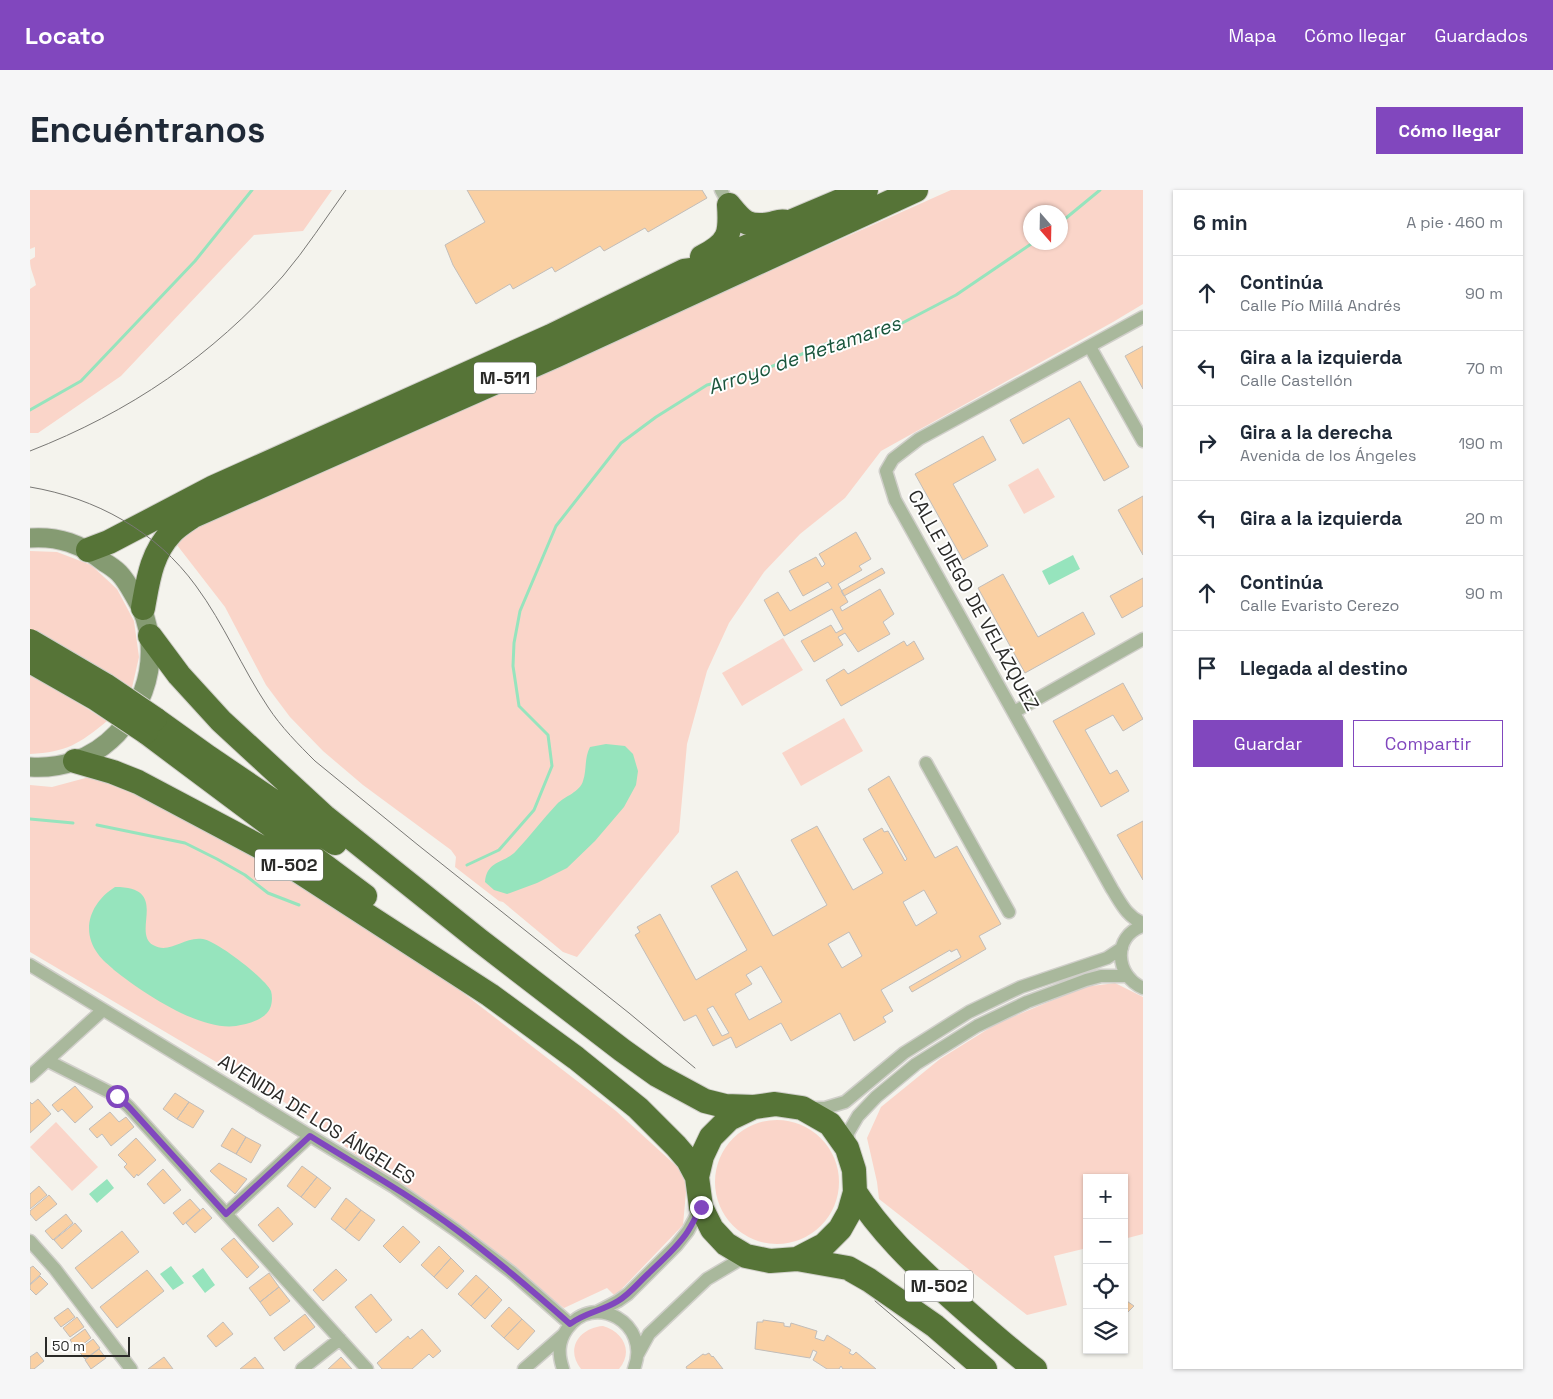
<!DOCTYPE html>
<html lang="es">
<meta charset="utf-8">
<style>
:root{--surface:#fff;--page:#f6f6f7;--text:#1f2937;--muted:#747a83;--line:#e0e1e3;--accent:#8147be}
body{margin:0;font-family:"Space Grotesk",sans-serif;background:var(--page);color:var(--text)}
.controls{position:absolute;right:15px;bottom:15px;display:grid;overflow:hidden;border-radius:0px;box-shadow:0 1px 4px #0004}
.controls button{width:45px;height:45px;display:grid;place-items:center;padding:0;border:0;border-bottom:1px solid var(--line);background:var(--surface);color:var(--text);font:25px sans-serif}
.compass{position:absolute;left:993px;top:15px;width:45px;height:45px;border-radius:50%;background:var(--surface);box-shadow:0 1px 4px #0004;rotate:160deg}
.scale{position:absolute;left:15px;bottom:12px;width:85px;box-sizing:border-box;padding-left:5px;border:2px solid #2a2a28;border-top:0;font-size:14px;line-height:18px;white-space:nowrap;color:#2a2a28;-webkit-text-stroke:4px #fff;paint-order:stroke}
.stop{position:absolute;width:15px;height:15px;margin:-11px;border:4px solid #8147be;border-radius:50%;background:#fff}
.stop.end{background:#8147be;border-color:#fff;box-shadow:0 1px 5px #0008}
.list{margin:0;padding:0;list-style:none}
h2{display:flex;justify-content:space-between;align-items:center;height:65px;margin:0;padding:0 20px;font-size:21px}
h2 small{font-size:16px;font-weight:400;color:var(--muted)}
.list li{display:grid;grid-template-columns:32px 1fr auto;gap:15px;align-items:center;box-sizing:border-box;height:75px;padding:0 20px;border-top:1px solid var(--line)}
.list b{display:block;font-size:19px;white-space:nowrap}
.list p{margin:0;font-size:16px;white-space:nowrap;color:var(--muted)}
.list em{font-size:16px;font-style:normal;color:var(--muted)}
.actions{display:flex;gap:10px;padding:15px 20px}
.actions a{flex:1;padding:11px 0;border:1px solid var(--accent);border-radius:0px;text-align:center;font-size:18px;color:var(--accent)}
.actions .main{background:var(--accent);color:#fff}
.icon{flex:none;width:28px;height:28px;fill:none;stroke:currentColor;stroke-width:2;stroke-linecap:round;stroke-linejoin:round}
.map{position:relative;flex:none;width:1113px;height:1179px;overflow:hidden;border-radius:0px}
header{display:flex;align-items:center;gap:30px;box-sizing:border-box;height:70px;padding:0 25px;background:var(--accent);color:#fff}
header strong{font-size:24px}
nav{display:flex;gap:28px;margin-inline-start:auto;font-size:18px}
.intro{display:flex;align-items:center;justify-content:space-between;box-sizing:border-box;height:120px;padding:0 30px}
h1{margin:0;font-size:35px}
.button{padding:12px 22px;border-radius:0px;background:var(--accent);color:#fff;font-size:18px;font-weight:700}
main{display:flex;gap:30px;padding:0 30px}
aside{flex:1;background:var(--surface);border-radius:0px;box-shadow:0 1px 4px #0004}
.map>svg:first-child{display:block}
.green{fill:#fad5c9;fill-rule:evenodd}
.water{fill:#96e4bd}
.lines{fill:none;stroke-linecap:round;stroke-linejoin:round}
.stream{stroke:#96e4bd;stroke-width:3}
.building{fill:#fad0a3;stroke:#c2bdb9;fill-rule:evenodd}
.street-casing{stroke:#d0cfca;stroke-width:15}
.secondary-casing{stroke:#d0cfca;stroke-width:21}
.highway-casing{stroke:#d0cfca;stroke-width:26}
.street{stroke:#a9b89c;stroke-width:12}
.secondary{stroke:#859b72;stroke-width:19}
.highway{stroke:#567437;stroke-width:24}
.tram{stroke:#797875;stroke-width:1}
.highway-bridge-casing{stroke:#d0cfca;stroke-width:26;stroke-linecap:butt}
.highway-bridge{stroke:#567437;stroke-width:24}
.route{stroke:#8147be;stroke-width:6}
.labels{text-anchor:middle;stroke-width:4;stroke-linejoin:round;paint-order:stroke}
.shield{fill:#fff;stroke:#6a6a68;stroke-width:1}
.shield-label{font-size:18px;font-weight:bold;fill:#2a2a28}
.street-label{font-size:19px;fill:#2a2a28;stroke:#fff}
.water-label{font-size:20px;font-style:italic;fill:#1a553c;stroke:#fff}
</style>
<header>
<strong>Locato</strong>
<nav><a>Mapa</a><a>Cómo llegar</a><a>Guardados</a></nav>
</header>
<div class="intro"><h1>Encuéntranos</h1><a class="button">Cómo llegar</a></div>
<main>
<div class="map">
<svg width="1113" height="1179" viewBox="0 0 1113 1179">
<rect width="100%" height="100%" fill="#f4f3ed"/>
<path class="green" d="M0,0H302L273,41L224,45L91,186L8,243H0V99L6,95C4,85 0,80 0,70L5,67V57L0,59Z
M921,0H1113V114L1083,132L851,261L815,308L770,344L734,382L699,433L677,481L657,554L649,642L547,767L533,762L473,712L469,711L425,677L426,667L421,660L333,595L293,561L260,527L236,495L195,417L147,355L153,346L164,338ZM1001,22H1030V52H1001Z
M1008,278L1025,307L994,324L978,295Z
M0,361L27,362L61,375L87,399L104,431L109,467L101,502L0,440Z
M753,448L773,480L712,516L692,483Z
M0,483L77,531C49,554 37,562 0,564Z
M814,528L833,561L771,596L752,563Z
M63,586L150,619L415,789L586,921L654,983L656,1002L653,1035L585,1106L577,1098L534,1118L259,915L0,762V595L22,597Z
M1085,793L1113,807V1044L1094,1049V988H1057V1058L1024,1066L1037,1115L997,1125L849,1009L847,992L837,948L851,917L910,869L966,834L1054,797Z
M685 992a62 62 0 1 1 124 0a62 62 0 1 1-124 0Z
M26,932L68,977L42,1001L0,957Z
M573,1136C593,1142 604,1161 589,1179H551C535,1159 549,1138 573,1136Z"/>
<path class="water" d="M1043,365L1050,379L1019,395L1012,381Z
M576,554L595,556L603,564L608,581L606,595L594,617L565,651L537,678L507,693L477,704L464,700L455,692C457,670 474,674 486,661C500,646 513,629 527,614C535,606 550,602 553,591C557,580 554,568 560,557Z
M85,697C141,697 101,742 123,755C140,765 153,746 173,749C187,751 236,789 241,801C243,808 242,818 237,823C230,831 216,834 206,836C169,841 112,802 84,780C79,775 72,770 68,764C50,740 61,712 85,697Z
M77,989L84,998L67,1013L59,1004Z
M141,1076L154,1093L143,1100L130,1084Z
M173,1078L185,1095L175,1103L162,1086Z"/>
<g class="lines">
<path class="stream" d="M1030,33L1070,0
M0,220L51,191L165,71L222,0
M0,629L43,633
M67,635L155,653L187,669L215,685L238,703L269,715
M437,675L469,660L504,620L522,576L518,545L489,516L483,476L484,453L490,421L526,336L591,253L626,227L677,195L723,184L799,153L857,141L926,105L1004,52"/>
</g>
<path class="building" d="M437,0H672L677,8L618,42L615,38L574,61L570,56L525,82L522,77L483,99L480,94L446,114L423,75L415,55L455,32Z
M1113,156V199L1095,166Z
M1050,191L1099,277L1074,291L1039,228L993,254L980,230Z
M953,246L966,270L923,294L958,356L933,370L885,284Z
M1113,306V365L1088,320Z
M826,342L841,369L829,376L832,380L808,394L818,412L810,417L812,421L850,399L864,424L853,432L860,444L828,462L815,443L808,447L813,455L784,472L771,451L801,435L806,443L813,439L802,419L754,446L734,410L748,402L760,421L802,398L798,392L773,406L759,381L786,367L792,377L795,374L789,364Z
M852,378L855,383L814,406L811,401Z
M973,384L1008,447L1053,422L1065,444L995,483L948,398Z
M1113,388V416L1092,428L1080,406Z
M874,451L877,456L884,451L894,469L811,516L796,490L814,479L818,484Z
M1093,493L1113,529L1093,541L1083,525L1055,540L1080,584L1087,580L1099,601L1071,617L1023,531Z
M859,586L905,668L927,656L971,734L949,746L956,759L882,802L879,797L931,767L927,759L921,762L920,760L851,800L863,821L853,827L856,832L824,851L810,823L761,851L751,833L706,858L701,847L683,856L666,825L654,831L605,745L610,742L607,737L630,724L666,790L717,760L681,696L707,681L743,746L797,715L761,650L787,636L823,700L853,683L833,649L852,638L854,642L858,641L875,671L877,669L838,599ZM894,700L907,723L886,736L873,712ZM819,742L832,766L812,778L798,754ZM731,776L752,812L719,830L705,804L722,794L716,785ZM683,816L699,843L692,846L677,819Z
M1113,631V690L1087,645Z
M45,896L63,917L45,933L32,919L28,922L22,915Z
M145,903L159,912L147,929L133,919Z
M8,909L21,924L0,943V912L2,914Z
M159,912L174,921L163,938L147,929Z
M80,922L89,932L96,927L104,937L81,956L72,944L67,948L59,939Z
M202,938L216,947L206,964L191,956Z
M216,947L231,955L221,973L206,964Z
M106,948L126,970L108,986L107,984L104,988L94,977L97,974L88,965Z
M189,973L217,989L205,1004L180,981Z
M272,976L287,987L271,1007L257,996Z
M133,979L151,1000L134,1014L117,994Z
M287,987L301,998L285,1018L271,1007Z
M9,996L17,1005L0,1019V1004Z
M19,1005L27,1014L6,1031L0,1024V1021Z
M316,1008L331,1020L315,1040L301,1029Z
M160,1009L170,1020L153,1035L143,1023Z
M248,1017L263,1034L243,1052L228,1035Z
M173,1018L182,1028L165,1043L156,1033Z
M331,1020L345,1030L329,1051L315,1040Z
M36,1024L43,1033L23,1050L15,1041Z
M45,1033L52,1041L32,1059L24,1050Z
M373,1036L390,1052L370,1073L353,1056Z
M92,1041L109,1062L62,1099L45,1078Z
M204,1048L229,1077L217,1088L191,1059Z
M409,1056L421,1068L404,1087L391,1075Z
M421,1068L434,1081L417,1099L404,1087Z
M3,1076L11,1084L0,1094V1078Z
M306,1079L317,1090L293,1111L283,1100Z
M117,1080L134,1101L87,1138L70,1117Z
M239,1083L249,1097L230,1112L219,1098Z
M446,1085L459,1097L441,1116L428,1104Z
M10,1086L18,1094L6,1105L0,1099V1095Z
M249,1097L260,1111L240,1126L230,1112Z
M459,1097L472,1110L455,1129L441,1116Z
M341,1104L362,1130L346,1143L325,1117Z
M1094,1109L1104,1116L1094,1126Z
M479,1117L492,1129L474,1148L461,1136Z
M38,1118L45,1127L31,1137L24,1128Z
M275,1124L285,1137L254,1161L244,1148Z
M47,1127L54,1137L40,1147L33,1138Z
M492,1129L505,1141L488,1160L474,1148Z
M733,1130L754,1133V1136L760,1137L761,1133L787,1141L785,1148L794,1151L797,1145L821,1160L819,1163L823,1165L826,1162L846,1179H813L811,1176L809,1179H797L783,1170L787,1162L783,1160L780,1168L725,1159L727,1132H733Z
M193,1132L203,1144L186,1157L177,1146Z
M55,1139L61,1148L47,1159L40,1150Z
M392,1139L411,1161L403,1168L399,1164L382,1179H352L347,1173L378,1146L380,1149Z
M63,1149L70,1158L55,1169L48,1160Z
M69,1159L76,1168L61,1179L55,1170Z
M7,1162L14,1171L4,1179H0V1167Z
M679,1163L682,1167L683,1166L693,1179H657L656,1177L673,1164L675,1165Z
M134,1167L143,1179H118Z
M225,1167L234,1179H210Z
M311,1167L322,1179H298Z"/>
<g class="lines">
<defs>
<path id="street" d="M691,0L699,15
M1113,127L889,249L863,269L856,281L865,310L1082,699C1091,713 1097,727 1113,733
M1060,157L1113,251
M984,522L1113,449
M896,573L979,722
M1113,736C1082,746 1085,786 1113,798
M0,775L364,997L427,1041L481,1082L540,1134
M18,871L87,906L99,917L337,1179
M0,886L73,820
M778,918H795L815,912L874,863L939,822L991,797L1077,768L1092,758
M818,956V943L828,926L846,907L886,874L947,836L997,812L1056,790L1071,786H1097
M196,1024L280,946
M0,1051L25,1079L101,1179
M567,1122L588,1111L598,1104L646,1056L658,1041L671,1017
M608,1164L619,1144L677,1089L716,1066
M272,1179L310,1149
M494,1179L533,1145
M533,1179C528,1164 528,1152 537,1139C563,1101 622,1133 604,1179"/>
<path id="secondary" d="M0,348C29,346 51,354 74,372C79,375 85,379 89,383C95,389 100,398 104,405C142,464 110,548 45,571C31,576 15,578 0,577"/>
<path id="highway" d="M699,15C712,31 717,38 740,34C746,33 750,30 756,32
M672,67C700,53 701,43 699,15
M58,360L79,352L184,297L521,146L654,81L669,79L755,39L760,32L836,0
M113,418C118,391 121,364 141,343C147,336 156,331 163,326L527,165L886,0
M120,446L149,485L191,531L294,626L449,750L592,860L627,885L675,911L695,916L724,917L745,914L772,918L800,934L817,958L824,980L825,1002L819,1023L810,1039L794,1055L767,1069
M125,529L178,567L305,653
M116,542L335,706
M45,571L83,582L108,592L236,660L460,805L546,868L608,918L646,956L658,970L667,987
M724,917L699,929L681,947L672,966L667,987L671,1017L682,1039L696,1054L716,1066L740,1071L767,1069L818,1078L839,1090L905,1136L955,1179
M825,1002C850,1041 883,1073 917,1104C946,1130 975,1156 1005,1179"/>
</defs>
<use href="#street" class="street-casing"/>
<use href="#secondary" class="secondary-casing"/>
<use href="#highway" class="highway-casing"/>
<use href="#street" class="street"/>
<use href="#secondary" class="secondary"/>
<use href="#highway" class="highway"/>
<path class="tram" d="M0,261C100,222 182,166 253,86C276,59 295,29 316,0
M0,297C66,308 126,341 166,396C194,434 212,478 238,517C251,537 269,555 285,571L388,655L599,823L665,878
M845,1111L925,1179"/>
<defs>
<path id="highway-bridge" d="M0,451L75,495L125,529
M0,471L65,508L116,542"/>
</defs>
<use href="#highway-bridge" class="highway-bridge-casing"/>
<use href="#highway-bridge" class="highway-bridge"/>
</g>
<g class="lines">
<path class="route" d="M87,906L99,917L196,1024L280,946C330,977 381,1006 428,1041C467,1070 504,1102 540,1134C554,1123 572,1121 588,1111C600,1104 609,1092 619,1083C632,1070 648,1057 658,1041C663,1033 667,1025 671,1017"/>
</g>
<g class="labels">
<g class="shield">
<rect x="444" y="172.5" width="62" height="31" rx="4"/>
<rect x="225" y="659.5" width="68" height="31" rx="4"/>
<rect x="875" y="1080.5" width="68" height="31" rx="4"/>
</g>
<g class="shield-label">
<text x="475" y="194">M-511</text>
<text x="259" y="681">M-502</text>
<text x="909" y="1102">M-502</text>
</g>
<g class="street-label">
<text transform="translate(944 410) rotate(61)" y="7">CALLE DIEGO DE VELÁZQUEZ</text>
<text transform="translate(287 929) rotate(32)" y="7">AVENIDA DE LOS ÁNGELES</text>
</g>
<g class="water-label">
<text transform="translate(774 165) rotate(-19)" y="7">Arroyo de Retamares</text>
</g>
</g>
</svg>
<div class="controls">
<button>+</button>
<button>−</button>
<button><svg class="icon" aria-label="locate" viewBox="0 0 24 24"><circle cx="12" cy="12" r="6"/><path d="M12 2v4M12 18v4M2 12h4M18 12h4"/></svg></button>
<button><svg class="icon" aria-label="layers" viewBox="0 0 24 24"><path d="M12 4l9 5-9 5-9-5zM3 14l9 5 9-5"/></svg></button>
</div>
<svg class="compass" viewBox="-18 -18 36 36"><path d="M0-13l5 13h-10z" fill="#e53935"/><path d="M0 13l5-13h-10z" fill="#747a83"/></svg>
<div class="scale">50 m</div>
<div class="stop" style="left:87px;top:906px"></div>
<div class="stop end" style="left:671px;top:1017px"></div>
</div>
<aside>
<h2>6 min<small>A pie · 460 m</small></h2>
<ul class="list">
<li><svg class="icon" aria-label="ahead" viewBox="0 0 24 24"><path d="M12 20V5M6 11l6-6 6 6"/></svg><div><b>Continúa</b><p>Calle Pío Millá Andrés</p></div><em>90 m</em></li>
<li><svg class="icon" aria-label="left" viewBox="0 0 24 24"><path d="M17 20v-9H6M10 6l-5 5 5 5"/></svg><div><b>Gira a la izquierda</b><p>Calle Castellón</p></div><em>70 m</em></li>
<li><svg class="icon" aria-label="right" viewBox="0 0 24 24"><path d="M7 20v-9h11M14 6l5 5-5 5"/></svg><div><b>Gira a la derecha</b><p>Avenida de los Ángeles</p></div><em>190 m</em></li>
<li><svg class="icon" aria-label="left" viewBox="0 0 24 24"><path d="M17 20v-9H6M10 6l-5 5 5 5"/></svg><div><b>Gira a la izquierda</b></div><em>20 m</em></li>
<li><svg class="icon" aria-label="ahead" viewBox="0 0 24 24"><path d="M12 20V5M6 11l6-6 6 6"/></svg><div><b>Continúa</b><p>Calle Evaristo Cerezo</p></div><em>90 m</em></li>
<li><svg class="icon" aria-label="arrive" viewBox="0 0 24 24"><path d="M6 21V4h12l-3 4 3 4H6"/></svg><div><b>Llegada al destino</b></div></li>
</ul>
<div class="actions"><a class="main">Guardar</a><a>Compartir</a></div>
</aside>
</main>
